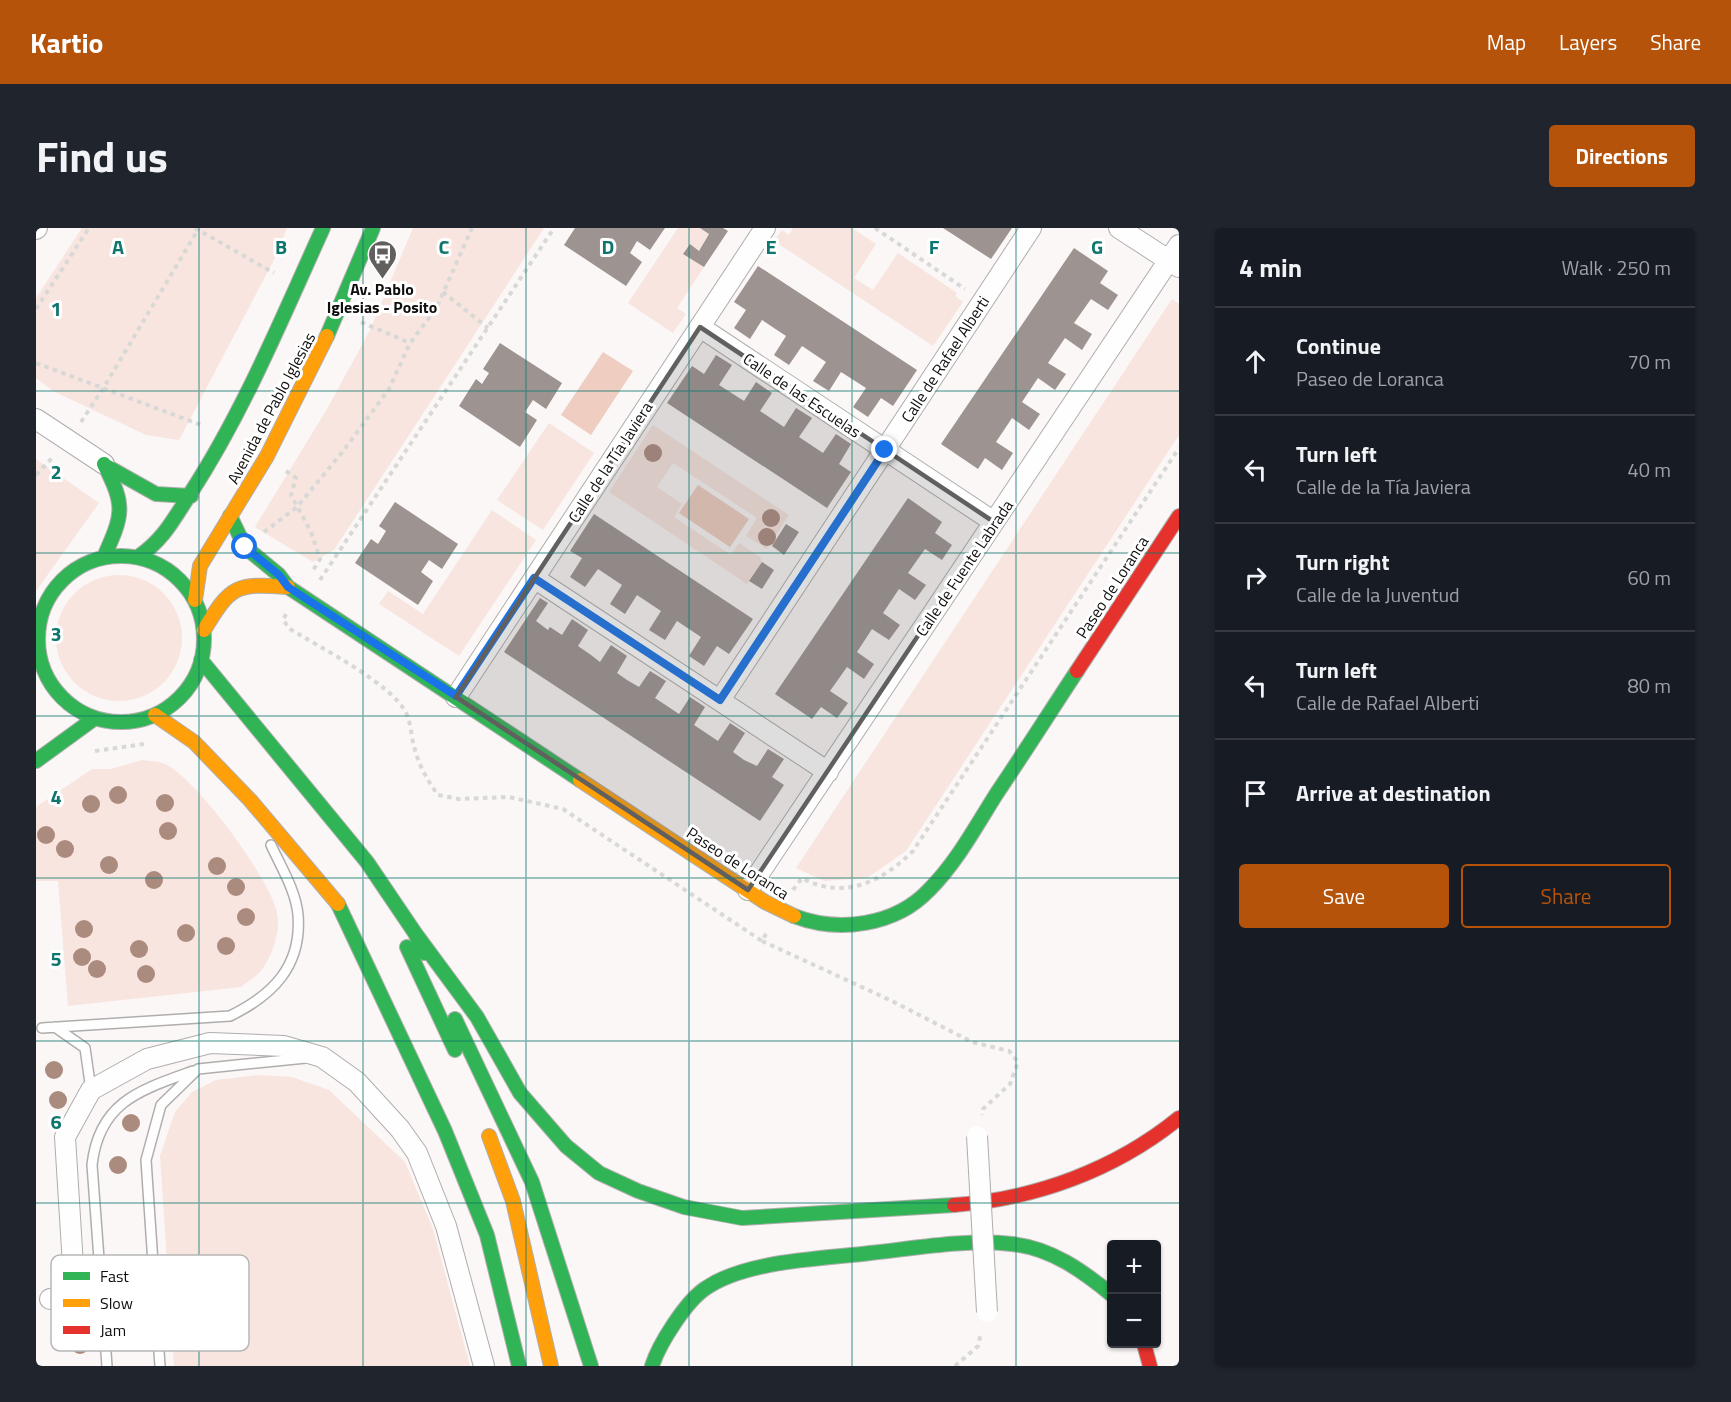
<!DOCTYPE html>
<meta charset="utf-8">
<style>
:root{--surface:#171b24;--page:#20242c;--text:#f1f3f6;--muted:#9ea1a6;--line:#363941;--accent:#b45309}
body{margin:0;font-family:"Titillium Web",sans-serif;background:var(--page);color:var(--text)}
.controls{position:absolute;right:18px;bottom:18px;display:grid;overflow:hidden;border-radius:6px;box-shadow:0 2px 4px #0004}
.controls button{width:54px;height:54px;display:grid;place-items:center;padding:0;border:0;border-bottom:2px solid var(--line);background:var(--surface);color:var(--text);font:30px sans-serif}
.stop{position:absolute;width:18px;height:18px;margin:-14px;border:4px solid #1a73e8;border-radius:50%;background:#fff}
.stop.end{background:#1a73e8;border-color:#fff;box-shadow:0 2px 6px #0008}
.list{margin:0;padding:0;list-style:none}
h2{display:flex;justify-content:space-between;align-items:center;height:78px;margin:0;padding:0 24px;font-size:26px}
h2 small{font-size:20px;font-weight:400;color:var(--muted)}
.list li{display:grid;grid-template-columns:39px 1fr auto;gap:18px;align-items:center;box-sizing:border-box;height:108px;padding:0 24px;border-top:2px solid var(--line)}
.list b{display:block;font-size:22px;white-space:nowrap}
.list p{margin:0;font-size:20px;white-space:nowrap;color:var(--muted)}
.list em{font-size:20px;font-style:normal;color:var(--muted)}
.actions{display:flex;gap:12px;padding:18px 24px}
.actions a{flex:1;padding:14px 0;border:2px solid var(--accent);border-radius:6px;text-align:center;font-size:21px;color:var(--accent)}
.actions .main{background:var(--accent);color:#fff}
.icon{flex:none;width:33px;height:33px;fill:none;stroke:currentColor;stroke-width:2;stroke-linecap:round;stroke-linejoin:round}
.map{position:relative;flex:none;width:1143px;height:1138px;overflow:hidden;border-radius:6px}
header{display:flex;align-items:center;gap:36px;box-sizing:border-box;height:84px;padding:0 30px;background:var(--accent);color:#fff}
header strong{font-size:28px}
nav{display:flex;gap:33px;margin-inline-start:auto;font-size:21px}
.intro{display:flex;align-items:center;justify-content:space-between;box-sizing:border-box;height:144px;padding:0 36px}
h1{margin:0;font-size:42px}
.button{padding:15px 27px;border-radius:6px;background:var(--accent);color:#fff;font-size:21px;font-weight:700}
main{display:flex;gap:36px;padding:0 36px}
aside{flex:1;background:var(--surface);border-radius:6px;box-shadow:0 2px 4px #0004}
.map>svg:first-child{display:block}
.green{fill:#f8e5df}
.water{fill:#efcdc1}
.building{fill:#9d9491}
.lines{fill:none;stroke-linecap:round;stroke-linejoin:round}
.lane-casing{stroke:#b0aead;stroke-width:12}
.street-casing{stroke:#b0aead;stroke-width:22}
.fast-casing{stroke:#b0aead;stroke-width:16}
.slow-casing{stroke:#b0aead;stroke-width:16}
.jam-casing{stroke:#b0aead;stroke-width:16}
.path{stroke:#d8d8d7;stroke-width:4;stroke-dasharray:4.5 4.5;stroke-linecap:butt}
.lane{stroke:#fefefe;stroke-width:9}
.street{stroke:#fefefe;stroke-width:20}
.fast{stroke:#30b455;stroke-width:14}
.slow{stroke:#ff9f0a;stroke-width:14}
.jam{stroke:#e5322d;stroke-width:14}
.street-bridge-casing{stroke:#b0aead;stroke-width:22;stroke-linecap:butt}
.street-bridge{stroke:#fefefe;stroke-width:20}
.tree{fill:#ac8b7f}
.route{stroke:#1a73e8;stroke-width:8}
.marked{fill:#61605f;fill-opacity:0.2;stroke:#61605f;stroke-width:4.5;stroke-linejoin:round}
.grid{fill:none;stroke:#0f766e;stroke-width:1.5;stroke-opacity:0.55}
.labels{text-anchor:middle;stroke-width:6;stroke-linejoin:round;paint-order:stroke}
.poi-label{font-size:16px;font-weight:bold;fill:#0f0e0d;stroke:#fff}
.street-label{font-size:16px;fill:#0f0e0d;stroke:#fff}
.key{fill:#fff;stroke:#b7b7b6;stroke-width:1.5}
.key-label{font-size:16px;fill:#0f0e0d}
.grid-label{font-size:20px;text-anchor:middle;font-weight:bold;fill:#0f766e;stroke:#fff;stroke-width:6;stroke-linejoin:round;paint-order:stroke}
</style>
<header>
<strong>Kartio</strong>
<nav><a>Map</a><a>Layers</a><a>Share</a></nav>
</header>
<div class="intro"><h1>Find us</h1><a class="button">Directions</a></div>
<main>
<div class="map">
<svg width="1143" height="1138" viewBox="0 0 1143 1138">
<rect width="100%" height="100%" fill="#faf7f6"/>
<path class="green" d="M46,0H251L239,30L143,212L110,207L17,163L0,150V70Z
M377,0H508L298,322L277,334L219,299L291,181L334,102Z
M642,0H664L673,6L663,23L654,17L648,26L668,39L641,80L650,86L637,105L592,75Z
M757,0H816L840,16L818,50L837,62L862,25L921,65L919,68L927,74L897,118L738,13L746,2L753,7Z
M1136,71L1143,76V207L870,623L831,650L788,653L760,640Z
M513,195L558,225L507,302L461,272Z
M617,197L753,287L731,321L710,308L721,290L637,235L621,259L646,276L638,289L695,327L703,315L724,329L726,334L711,356L573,264Z
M0,231L63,275L0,363Z
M456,282L500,312L423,428L343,376L352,363L387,386Z
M20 410a63 63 0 1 1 126 0a63 63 0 1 1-126 0Z
M106,532C113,533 123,533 129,536C160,550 235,652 241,685C245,703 236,731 223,745C218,750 211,754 205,759L32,778L22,653H0V579L56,541H75Z
M223,847L256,849L293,862L369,934L397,1001L434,1138H138L124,928L139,884L156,864L180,852Z"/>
<path class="water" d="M567,124L597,143L555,207L525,187Z
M662,257L713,291L694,319L643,285Z"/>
<path class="building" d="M539,0H629L614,22L601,13L594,25L606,34L590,58L528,17Z
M664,0H687L692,3L668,39L647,26L654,16L663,23L673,6Z
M907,0H976L955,31Z
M1038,20L1072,43L1064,55L1082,67L1072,82L1055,71L1038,95L1056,106L1046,122L1029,110L1012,135L1030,146L1019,162L1002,150L986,174L1004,186L993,202L976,190L960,214L977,225L966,242L949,230L942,241L905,216Z
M722,38L881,142L857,178L845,170L832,189L817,179L830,160L805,144L793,163L777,153L790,134L766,118L753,137L738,127L750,108L726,92L714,111L698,100L710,82L698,74Z
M464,115L526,155L510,181L497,172L489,184L501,192L484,219L423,178L440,151L446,156L453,145L447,141Z
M680,127L696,137L683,157L708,173L720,154L736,165L724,183L748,199L760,180L776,190L763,209L787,225L800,206L815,216L803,236L815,244L791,280L631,175L656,138L668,146Z
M872,270L906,294L899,305L916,317L906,332L889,321L872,345L890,357L879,372L863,361L847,385L864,397L853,412L836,401L821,424L838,436L828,451L811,439L794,463L812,475L801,490L785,479L776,491L739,466Z
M359,274L422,316L406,341L393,332L385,344L397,353L382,377L319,335L335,311L342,316L350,303L343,298Z
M558,286L717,391L693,426L681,418L668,438L653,428L665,409L641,393L629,412L613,402L625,383L601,367L589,386L574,376L586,357L562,341L549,359L534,349L546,330L534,323Z
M750,296L763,304L748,327L736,318Z
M726,334L738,342L726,361L713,353Z
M504,370L512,375L500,393L512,402L514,399L526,407L536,391L552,402L542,418L555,427L564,434L575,417L591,428L581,445L591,452L603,459L614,443L630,453L619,470L643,486L654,469L669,479L658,497L682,513L694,495L709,505L697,524L708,532L721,538L732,521L748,531L736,549L748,557L724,593L468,424Z"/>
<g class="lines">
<defs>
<path id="lane" d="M19,799L49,820L55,862
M6,800L194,788C237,767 266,738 262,687C260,663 245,639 235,617
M71,1138L56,937C63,874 104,862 157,843
M124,1138L110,932L125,877L162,841L270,830"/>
<path id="street" d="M1083,0L1143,39
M0,1L1,0
M664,99L958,294
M0,191L68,236
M498,350L792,544
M420,469L729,0
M684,472L995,0
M712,662L1143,17
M14,1071L39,1070L29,909L55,862L111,831L174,815L248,818L286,829L321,854L364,901L381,925L410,998L448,1138"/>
<path id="fast" d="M291,108L337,0
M68,236C90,279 87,286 68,329
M72,239L120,266L155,268
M194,288L209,319L243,347L252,359L544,552
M2 411a83 83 0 1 1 166 0a83 83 0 1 1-166 0Z
M102,329C128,311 137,292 154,266C208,183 246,90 287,0
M165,432L331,634L379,705L388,725
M0,533L59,490
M302,676L409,903L451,1007L483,1138
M758,688C802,705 859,698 893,662C921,634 940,598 961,565C988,525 1014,484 1041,443
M379,705L441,789L484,865L530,918L563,945L602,963L648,979L706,990L918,977
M371,719L419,822
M419,791L496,954L555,1138
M616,1138C623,1116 650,1073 670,1060C711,1032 786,1031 834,1025C881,1020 929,1011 976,1016C1015,1020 1047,1043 1076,1067"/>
<path id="slow" d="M159,372L164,338L231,228L291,108
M168,402C195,357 200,355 252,359
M119,487L158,514L214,572L302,676
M544,552L729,674L758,688
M453,908L477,973L515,1138"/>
<path id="jam" d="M1041,443L1143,288
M918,977C999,971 1079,942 1143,890
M1108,1116L1114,1138"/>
</defs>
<use href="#lane" class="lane-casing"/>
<use href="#street" class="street-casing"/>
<use href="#fast" class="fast-casing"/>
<use href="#slow" class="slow-casing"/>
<use href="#jam" class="jam-casing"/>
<path class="path" d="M159,0L238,45
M839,0L929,61
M407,64L452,100
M0,81L53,0
M325,94L374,115
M0,135L165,197
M45,194L68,159L163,0
M250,243L260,250L255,267L275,304L284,331L276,344
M0,247L18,228
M228,304L261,279L308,222L353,161L374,115L400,81L436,0
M284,352L518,0
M250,386L247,392L254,401C283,419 359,457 371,487C375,496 375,508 378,518C382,536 391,552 402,567L423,571L473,569L527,581L726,713L731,704
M59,523L108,516
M757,662L766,650C808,673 847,653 877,623L1143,220
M726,713L856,773L936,814L973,823L982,834L974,856L947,881L946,887
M919,1138L942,1118L945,1105"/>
<use href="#lane" class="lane"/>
<use href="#street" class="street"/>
<use href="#fast" class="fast"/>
<use href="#slow" class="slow"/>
<use href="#jam" class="jam"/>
<defs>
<path id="street-bridge" d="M941,908L951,1084"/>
</defs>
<use href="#street-bridge" class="street-bridge-casing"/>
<use href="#street-bridge" class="street-bridge"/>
</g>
<g class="tree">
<circle cx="617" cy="225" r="9"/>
<circle cx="735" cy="290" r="9"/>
<circle cx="731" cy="309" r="9"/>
<circle cx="82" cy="567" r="9"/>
<circle cx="129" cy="575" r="9"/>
<circle cx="55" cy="576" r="9"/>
<circle cx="132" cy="603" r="9"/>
<circle cx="10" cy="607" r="9"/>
<circle cx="29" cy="621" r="9"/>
<circle cx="73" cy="637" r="9"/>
<circle cx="181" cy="638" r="9"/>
<circle cx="118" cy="652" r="9"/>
<circle cx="200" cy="659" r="9"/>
<circle cx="210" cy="689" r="9"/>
<circle cx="48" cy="701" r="9"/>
<circle cx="150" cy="705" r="9"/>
<circle cx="190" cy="718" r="9"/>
<circle cx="103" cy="721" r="9"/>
<circle cx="46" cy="729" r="9"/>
<circle cx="61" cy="741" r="9"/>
<circle cx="110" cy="746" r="9"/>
<circle cx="18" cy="842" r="9"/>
<circle cx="22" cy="872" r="9"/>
<circle cx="95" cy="895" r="9"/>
<circle cx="82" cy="937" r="9"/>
<circle cx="44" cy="1117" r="9"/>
</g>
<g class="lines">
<path class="route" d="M209,319L243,347L252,359L420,468L498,350L684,472L849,222"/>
</g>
<path class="marked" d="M664,99L958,294L712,662L420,469Z"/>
<path class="grid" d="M163,0V1138M327,0V1138M490,0V1138M653,0V1138M816,0V1138M980,0V1138M0,163H1143M0,325H1143M0,488H1143M0,650H1143M0,813H1143M0,975H1143"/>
<defs>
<symbol id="bus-pin" viewBox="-11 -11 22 30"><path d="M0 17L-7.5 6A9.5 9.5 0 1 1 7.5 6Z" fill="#61605f" stroke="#fff"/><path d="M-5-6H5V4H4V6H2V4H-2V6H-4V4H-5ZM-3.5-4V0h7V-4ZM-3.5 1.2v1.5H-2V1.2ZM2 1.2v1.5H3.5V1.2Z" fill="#fff"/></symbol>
</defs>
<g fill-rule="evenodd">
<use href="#bus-pin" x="330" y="10" width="33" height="45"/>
</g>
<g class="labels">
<g class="poi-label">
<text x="346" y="67">Av. Pablo<tspan x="346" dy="18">Iglesias - Posito</tspan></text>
</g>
<g class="street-label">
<text transform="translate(909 131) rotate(-57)" y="6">Calle de Rafael Alberti</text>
<text transform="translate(766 167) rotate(34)" y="6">Calle de las Escuelas</text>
<text transform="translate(235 180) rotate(-62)" y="6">Avenida de Pablo Iglesias</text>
<text transform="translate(574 234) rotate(-57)" y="6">Calle de la Tía Javiera</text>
<text transform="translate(928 340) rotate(-56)" y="6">Calle de Fuente Labrada</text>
<text transform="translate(1076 359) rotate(-57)" y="6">Paseo de Loranca</text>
<text transform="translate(702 635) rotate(33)" y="6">Paseo de Loranca</text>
</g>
</g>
<rect x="15" y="1027" width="198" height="96" rx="9" class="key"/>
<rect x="27" y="1044" width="27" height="8" fill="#30b455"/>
<rect x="27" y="1071" width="27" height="8" fill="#ff9f0a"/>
<rect x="27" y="1098" width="27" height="8" fill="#e5322d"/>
<g class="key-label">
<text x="64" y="1054">Fast</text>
<text x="64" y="1081">Slow</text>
<text x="64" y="1108">Jam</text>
</g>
<g class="grid-label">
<text x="82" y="26">A</text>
<text x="245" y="26">B</text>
<text x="408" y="26">C</text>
<text x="572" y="26">D</text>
<text x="735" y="26">E</text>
<text x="898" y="26">F</text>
<text x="1061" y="26">G</text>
<text x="20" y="88">1</text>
<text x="20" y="251">2</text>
<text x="20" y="413">3</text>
<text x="20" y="576">4</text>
<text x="20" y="738">5</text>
<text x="20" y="901">6</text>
</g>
</svg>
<div class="controls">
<button>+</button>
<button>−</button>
</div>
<div class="stop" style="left:209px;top:319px"></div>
<div class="stop end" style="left:849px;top:222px"></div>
</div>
<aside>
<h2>4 min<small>Walk · 250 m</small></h2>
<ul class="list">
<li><svg class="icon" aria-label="ahead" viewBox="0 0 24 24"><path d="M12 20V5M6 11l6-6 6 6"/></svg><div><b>Continue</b><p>Paseo de Loranca</p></div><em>70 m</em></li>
<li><svg class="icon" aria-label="left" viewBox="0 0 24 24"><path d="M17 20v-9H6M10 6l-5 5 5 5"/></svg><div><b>Turn left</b><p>Calle de la Tía Javiera</p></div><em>40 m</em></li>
<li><svg class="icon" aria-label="right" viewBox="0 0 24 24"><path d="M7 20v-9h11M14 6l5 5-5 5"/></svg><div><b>Turn right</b><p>Calle de la Juventud</p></div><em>60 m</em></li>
<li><svg class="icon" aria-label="left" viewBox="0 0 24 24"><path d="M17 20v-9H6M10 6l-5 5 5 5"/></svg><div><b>Turn left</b><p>Calle de Rafael Alberti</p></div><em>80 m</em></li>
<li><svg class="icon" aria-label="arrive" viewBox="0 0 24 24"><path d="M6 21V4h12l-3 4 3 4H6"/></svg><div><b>Arrive at destination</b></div></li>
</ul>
<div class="actions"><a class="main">Save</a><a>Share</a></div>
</aside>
</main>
